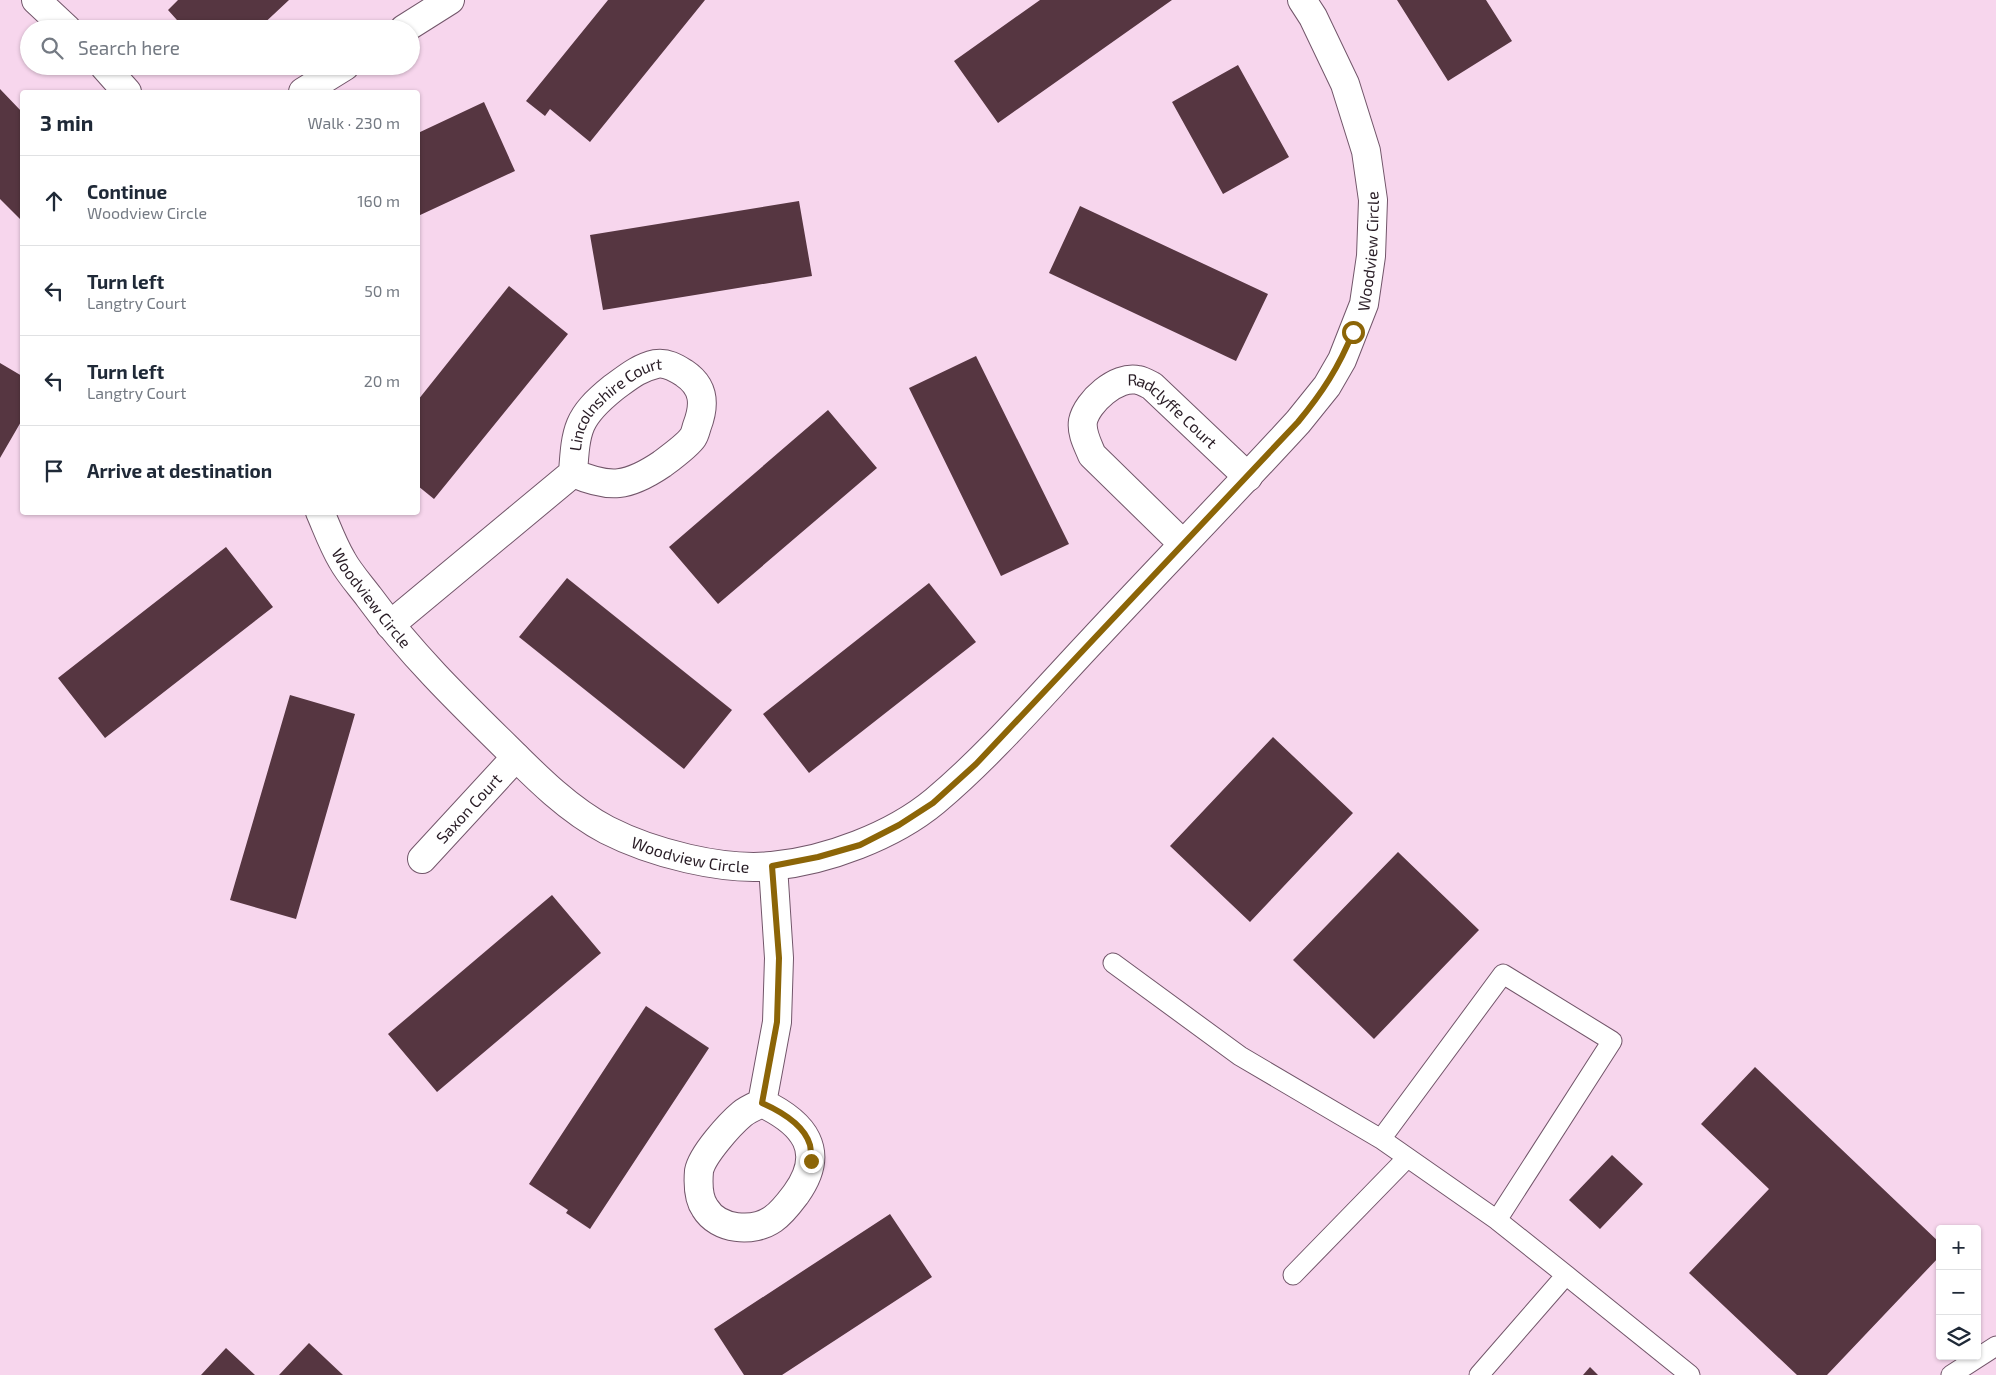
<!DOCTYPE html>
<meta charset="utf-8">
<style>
:root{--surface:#fff;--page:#f2f2f3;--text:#1f2937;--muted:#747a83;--line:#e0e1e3}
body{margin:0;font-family:"Exo 2",sans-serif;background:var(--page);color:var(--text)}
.controls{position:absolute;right:15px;bottom:15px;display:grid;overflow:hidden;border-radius:5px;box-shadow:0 1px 4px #0004}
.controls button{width:45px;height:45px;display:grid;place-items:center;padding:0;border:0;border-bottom:1px solid var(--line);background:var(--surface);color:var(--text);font:25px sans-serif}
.stop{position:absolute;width:15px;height:15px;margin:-11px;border:4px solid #8c6507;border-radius:50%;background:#fff}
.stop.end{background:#8c6507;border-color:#fff;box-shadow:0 1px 5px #0008}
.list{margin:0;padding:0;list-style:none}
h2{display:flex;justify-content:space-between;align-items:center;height:65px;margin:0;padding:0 20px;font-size:21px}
h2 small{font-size:16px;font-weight:400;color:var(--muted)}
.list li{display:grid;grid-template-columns:32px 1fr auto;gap:15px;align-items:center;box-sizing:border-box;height:90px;padding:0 20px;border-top:1px solid var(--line)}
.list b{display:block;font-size:19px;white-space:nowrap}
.list p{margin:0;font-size:16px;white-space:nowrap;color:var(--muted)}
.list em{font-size:16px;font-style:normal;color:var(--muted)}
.icon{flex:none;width:28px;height:28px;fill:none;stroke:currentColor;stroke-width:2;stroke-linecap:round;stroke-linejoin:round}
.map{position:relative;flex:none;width:1996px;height:1375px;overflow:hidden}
.search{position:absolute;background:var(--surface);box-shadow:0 1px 4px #0004;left:20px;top:20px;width:400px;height:55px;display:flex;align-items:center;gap:12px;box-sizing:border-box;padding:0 18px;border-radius:28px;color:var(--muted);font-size:19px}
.panel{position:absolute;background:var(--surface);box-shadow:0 1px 4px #0004;left:20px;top:90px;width:400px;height:425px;border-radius:5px}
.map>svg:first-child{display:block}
.building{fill:#563641}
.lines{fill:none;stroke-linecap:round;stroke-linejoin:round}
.lane-casing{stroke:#72566a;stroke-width:21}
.street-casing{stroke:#72566a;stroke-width:30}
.lane{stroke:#fff;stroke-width:19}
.street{stroke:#fff;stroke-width:28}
.route{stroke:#8c6507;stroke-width:6}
.labels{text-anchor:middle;stroke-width:5;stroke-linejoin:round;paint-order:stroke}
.street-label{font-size:16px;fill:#281c25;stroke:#fce7f5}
</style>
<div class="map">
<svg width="1996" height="1375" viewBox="0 0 1996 1375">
<rect width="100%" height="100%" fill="#f7d6ed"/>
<path class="building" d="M178,0H289L258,29H185L168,10Z
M608,0H705L590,142L550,109L545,116L526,101Z
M1040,0H1172L998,123L954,61Z
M1397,0H1486L1512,41L1448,81Z
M1238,65L1289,157L1223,194L1172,102Z
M0,89L22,112V221L0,199Z
M484,102L515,171L418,216V133Z
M799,201L812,276L603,310L590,235Z
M1080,206L1268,294L1236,361L1049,273Z
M509,286L568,334L434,499L418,486V400Z
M976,356L1069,544L1001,576L909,388Z
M0,363L22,376V420L0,458Z
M828,410L877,468L718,604L669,547Z
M226,547L273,607L105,738L58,678Z
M567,578L732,710L684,769L519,637Z
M929,583L976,642L809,773L763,714Z
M290,695L355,714L296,919L230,900Z
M1273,737L1353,813L1250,922L1170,846Z
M1398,852L1479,930L1374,1039L1293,960Z
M552,895L601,953L437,1092L388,1034Z
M646,1006L709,1048L590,1229L566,1213L568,1210L529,1184Z
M1755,1067L1940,1243V1256L1827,1375H1797L1689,1273L1769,1189L1701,1124Z
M1612,1155L1643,1184L1600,1229L1569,1200Z
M890,1214L932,1277L782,1375H744L714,1329Z
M309,1343L343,1375H279Z
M226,1348L255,1375H201Z
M1590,1367L1598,1375H1583Z"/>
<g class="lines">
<defs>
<path id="lane" d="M1113,963L1240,1056L1381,1139L1497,1220L1566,1275
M1381,1139L1503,974L1612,1041L1497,1220
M1293,1275L1407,1158
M1479,1375L1566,1275L1690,1375
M1951,1375L1996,1346"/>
<g id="street">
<path d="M36,0L67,29"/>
<path d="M404,29L450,0"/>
<path d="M104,66L127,92"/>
<path d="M303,92L345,66"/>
<path id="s1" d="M320,512C327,528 333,545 342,560C349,573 360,585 369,597C409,652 458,700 506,747C537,778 569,810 607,830C652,853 722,871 772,866C826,861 893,836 935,801C991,754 1041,695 1091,642C1160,568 1230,496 1298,422L1327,386L1342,360L1364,304L1371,256L1373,200L1366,151L1345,84L1313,17L1302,0"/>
<path id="s2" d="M1183,544L1092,455C1088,445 1081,433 1083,421C1087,402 1117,375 1138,380C1143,381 1148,384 1152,386L1248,477"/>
<path id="s3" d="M390,625L573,473C576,429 577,417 613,388C627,378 638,368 656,364C666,362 676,368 684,373C705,387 705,405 697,426C696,429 695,434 693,437C688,445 670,458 662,464C628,487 610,489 573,473"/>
<path id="s4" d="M422,859L516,757"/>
<path d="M762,1103C756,1106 748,1109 742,1114C730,1124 702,1155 699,1171C698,1183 698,1198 705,1208C718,1230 753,1233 773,1219C782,1213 790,1202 796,1194C827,1151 804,1123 762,1103L777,1022L779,958L773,866"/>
</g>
</defs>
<use href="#lane" class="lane-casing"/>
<use href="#street" class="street-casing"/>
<use href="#lane" class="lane"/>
<use href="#street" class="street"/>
</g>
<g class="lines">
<path class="route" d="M811,1161C811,1156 811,1150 810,1145C804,1124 780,1111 762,1103L777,1022L779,958L772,866L818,857L860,845L899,825L933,803L976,764L1298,422C1322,393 1339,367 1353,332"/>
</g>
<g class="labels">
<g class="street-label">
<text dy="6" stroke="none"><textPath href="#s1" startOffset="1496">Woodview Circle</textPath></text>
<text dy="6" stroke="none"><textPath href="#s3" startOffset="326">Lincolnshire Court</textPath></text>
<text dy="6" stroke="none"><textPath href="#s2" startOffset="282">Radclyffe Court</textPath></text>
<text dy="6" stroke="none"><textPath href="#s1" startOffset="101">Woodview Circle</textPath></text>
<text dy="6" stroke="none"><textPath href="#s4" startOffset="69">Saxon Court</textPath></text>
<text dy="6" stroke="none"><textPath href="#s1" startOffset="521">Woodview Circle</textPath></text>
</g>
</g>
</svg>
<div class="controls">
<button>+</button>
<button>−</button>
<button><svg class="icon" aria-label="layers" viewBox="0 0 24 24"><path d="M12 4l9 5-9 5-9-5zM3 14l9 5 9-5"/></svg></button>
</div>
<div class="stop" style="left:1353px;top:332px"></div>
<div class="stop end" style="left:811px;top:1161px"></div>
<div class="search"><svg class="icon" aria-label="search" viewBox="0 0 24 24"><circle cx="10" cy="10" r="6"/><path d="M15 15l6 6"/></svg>Search here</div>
<section class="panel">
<h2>3 min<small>Walk · 230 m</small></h2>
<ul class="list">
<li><svg class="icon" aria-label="ahead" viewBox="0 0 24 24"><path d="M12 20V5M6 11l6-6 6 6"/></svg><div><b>Continue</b><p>Woodview Circle</p></div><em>160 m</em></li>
<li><svg class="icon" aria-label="left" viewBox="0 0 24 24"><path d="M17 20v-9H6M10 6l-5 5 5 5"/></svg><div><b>Turn left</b><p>Langtry Court</p></div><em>50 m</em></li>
<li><svg class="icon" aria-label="left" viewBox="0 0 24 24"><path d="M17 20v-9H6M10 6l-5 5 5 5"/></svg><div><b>Turn left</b><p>Langtry Court</p></div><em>20 m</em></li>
<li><svg class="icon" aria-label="arrive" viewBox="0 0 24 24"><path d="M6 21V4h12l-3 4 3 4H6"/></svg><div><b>Arrive at destination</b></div></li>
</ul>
</section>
</div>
